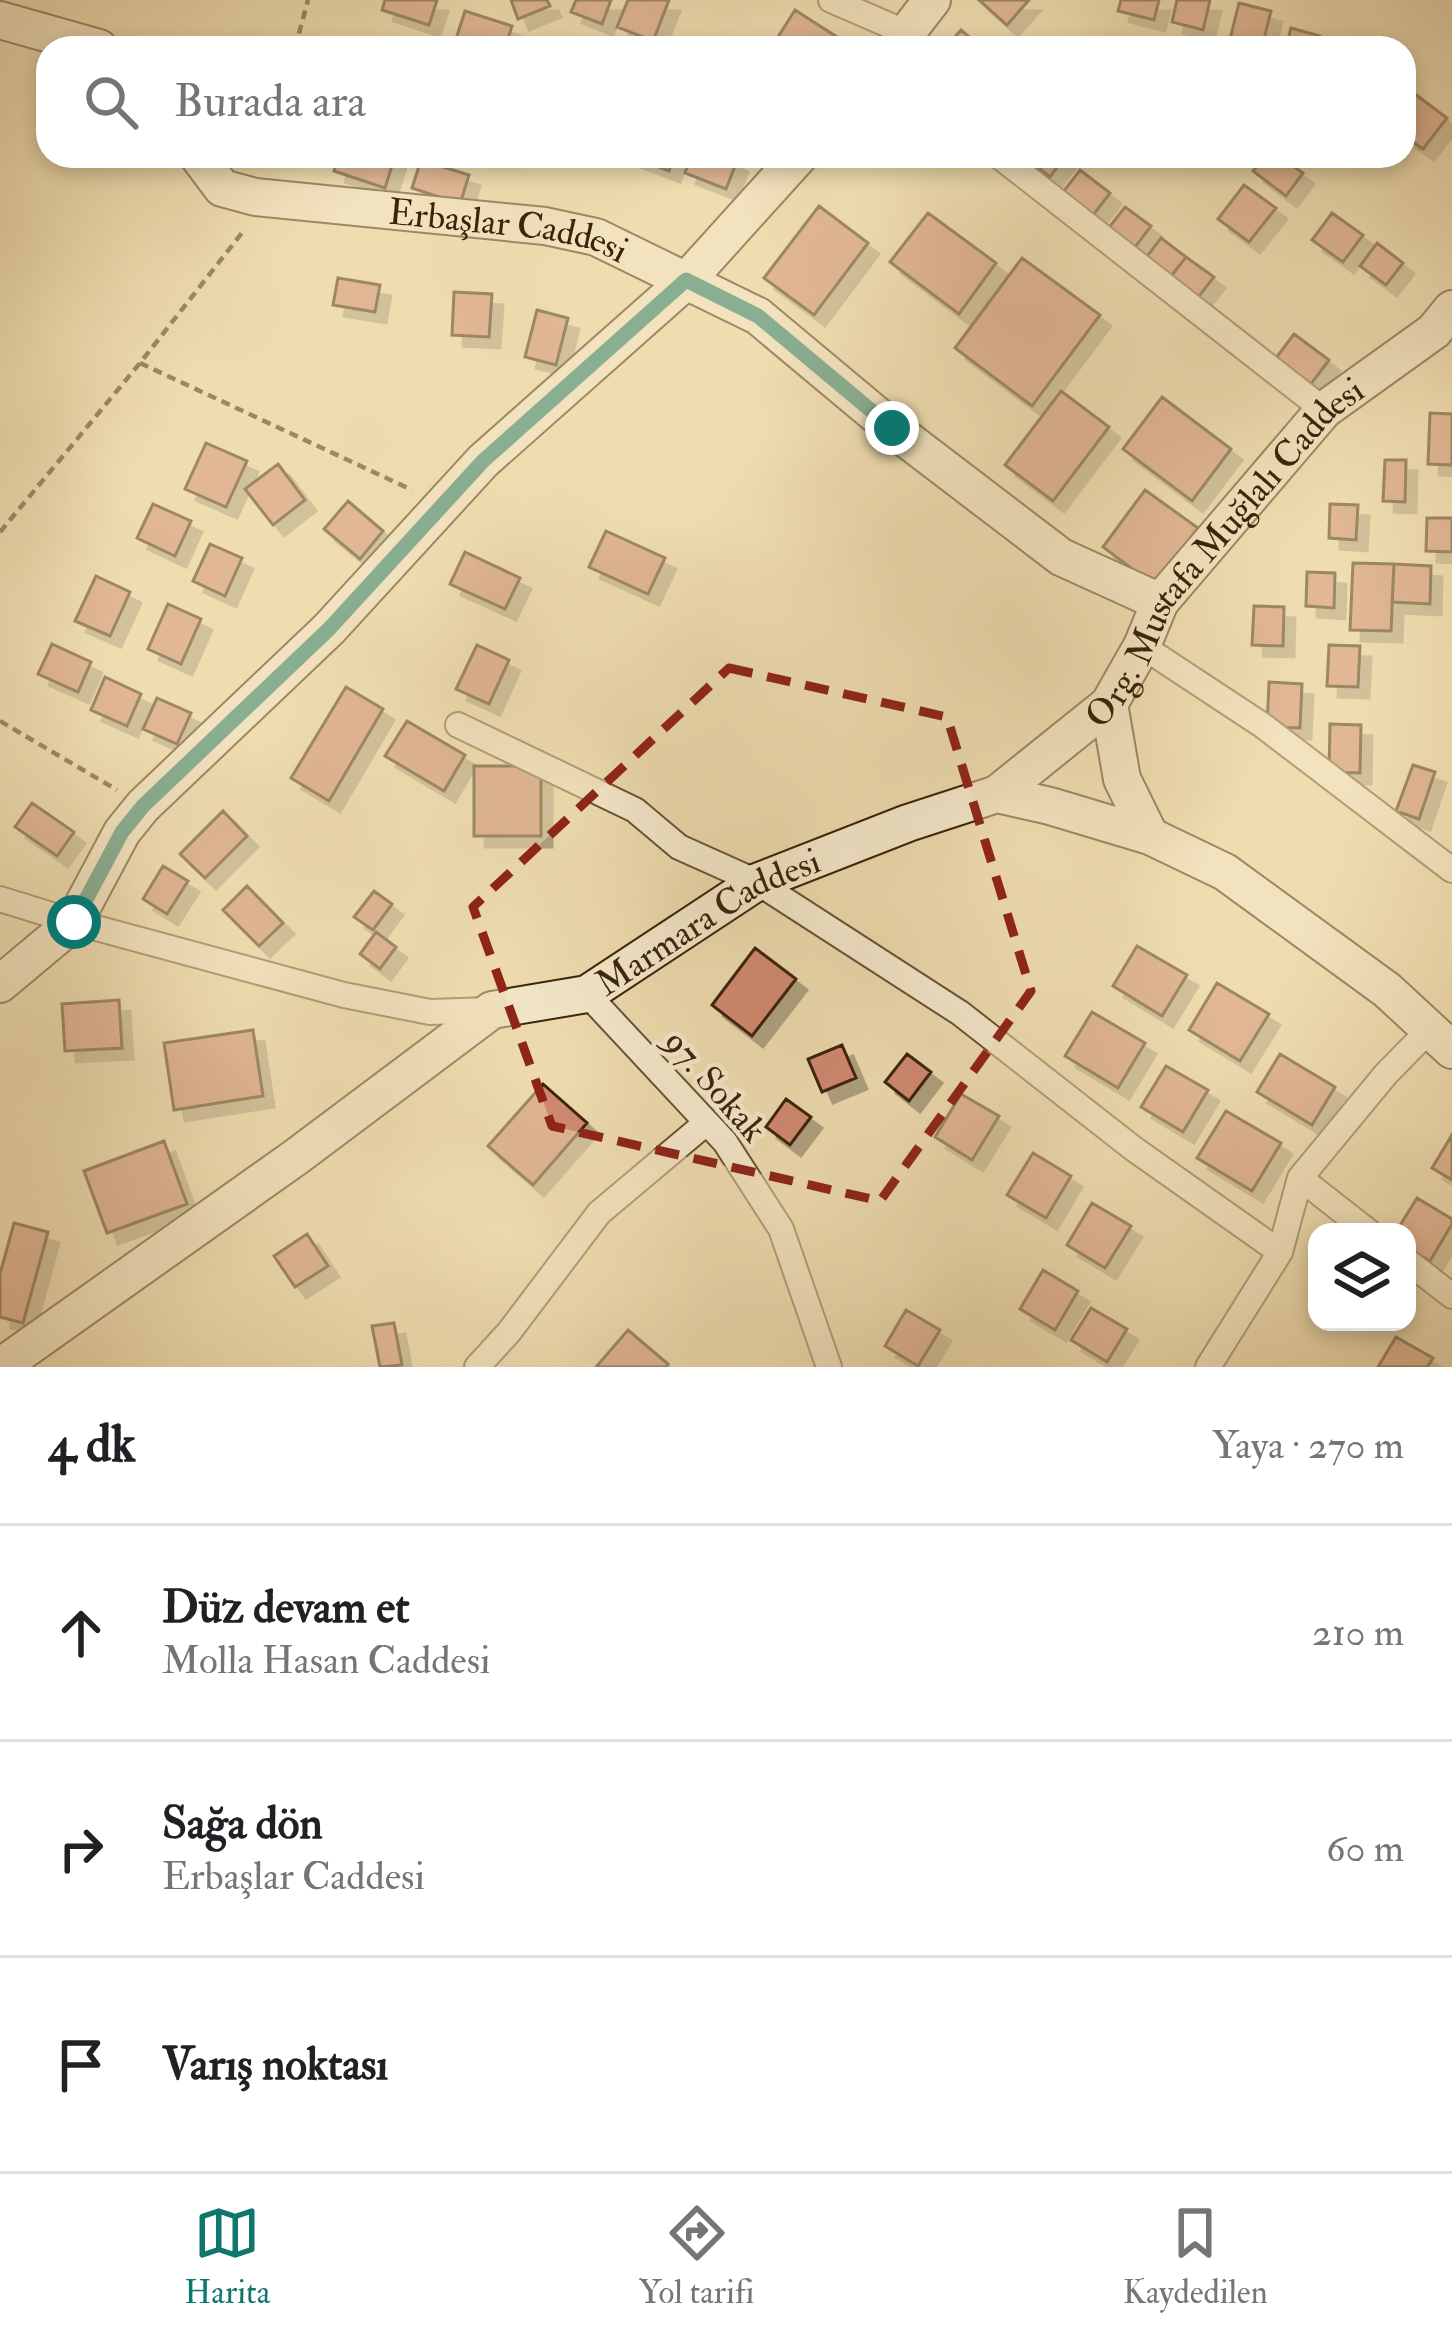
<!DOCTYPE html>
<html lang="tr">
<meta charset="utf-8">
<style>
:root{--surface:#fff;--page:#f2f2f2;--text:#202124;--muted:#757577;--line:#e0e0e0;--accent:#0f766e}
body{margin:0;font-family:"IM FELL Double Pica",serif;background:var(--page);color:var(--text)}
.controls{position:absolute;right:36px;bottom:36px;display:grid;overflow:hidden;border-radius:24px;box-shadow:0 6px 18px #0003}
.controls button{width:108px;height:108px;display:grid;place-items:center;padding:0;border:0;border-bottom:3px solid var(--line);background:var(--surface);color:var(--text);font:60px sans-serif}
.stop{position:absolute;width:36px;height:36px;margin:-27px;border:9px solid #0f766e;border-radius:50%;background:#fff}
.stop.end{background:#0f766e;border-color:#fff;box-shadow:0 3px 12px #0008}
.list{margin:0;padding:0;list-style:none}
h2{display:flex;justify-content:space-between;align-items:center;height:156px;margin:0;padding:0 48px;font-size:51px}
h2 small{font-size:39px;font-weight:400;color:var(--muted)}
.list li{display:grid;grid-template-columns:78px 1fr auto;gap:36px;align-items:center;box-sizing:border-box;height:216px;padding:0 48px;border-top:3px solid var(--line)}
.list b{display:block;font-size:45px;white-space:nowrap}
.list p{margin:0;font-size:39px;white-space:nowrap;color:var(--muted)}
.list em{font-size:39px;font-style:normal;color:var(--muted)}
.icon{flex:none;width:66px;height:66px;fill:none;stroke:currentColor;stroke-width:2;stroke-linecap:round;stroke-linejoin:round}
.map{position:relative;flex:none;width:1452px;height:1367px;overflow:hidden}
.search{position:absolute;background:var(--surface);box-shadow:0 6px 18px #0003;left:36px;right:36px;top:36px;height:132px;display:flex;align-items:center;gap:30px;box-sizing:border-box;padding:0 42px;border-radius:36px;color:var(--muted);font-size:45px}
.sheet{height:804px;background:var(--surface)}
nav{display:flex;justify-content:space-around;align-items:center;box-sizing:border-box;height:168px;border-top:3px solid var(--line);background:var(--surface);font-size:33px;color:var(--muted)}
nav a{display:grid;justify-items:center;gap:6px}
nav .on{color:var(--accent)}
.map>svg:first-child{display:block}
.building{fill:#d18a72;stroke:#3a230a;stroke-width:3;filter:url(#shadow)}
.lines{fill:none;stroke-linecap:round;stroke-linejoin:round}
.street-casing{stroke:#675234;stroke-width:28}
.secondary-casing{stroke:#3a230a;stroke-width:40}
.path{stroke:#3a230a;stroke-width:4.5;stroke-dasharray:9 6;stroke-linecap:butt}
.street{stroke:#f5e9cc;stroke-width:24}
.secondary{stroke:#f5e9cc;stroke-width:36}
.route{stroke:#0f766e;stroke-width:15}
.marked{fill:none;stroke:#8f2418;stroke-width:9;stroke-dasharray:24 15;stroke-linejoin:round}
.labels{text-anchor:middle;stroke-width:9;stroke-linejoin:round;paint-order:stroke}
.street-label{font-size:36px;fill:#3a230a;stroke:#f5e9cc}
</style>
<div class="map">
<svg width="1452" height="1367" viewBox="0 0 1452 1367">
<defs>
<filter id="shadow"><feDropShadow dx="11" dy="11" stdDeviation="0" flood-color="#0004"/></filter>
</defs>
<rect width="100%" height="100%" fill="#efddb0"/>
<filter id="stains"><feTurbulence type="fractalNoise" baseFrequency=".00167" numOctaves="4"/><feColorMatrix values="0 0 0 0 .2 0 0 0 0 .09 0 0 0 0 .02 0 0 0 .5 -.17"/></filter>
<radialGradient id="worn" r=".72"><stop offset=".6" stop-color="#630" stop-opacity="0"/><stop offset="1" stop-color="#630" stop-opacity=".3"/></radialGradient>
<path class="building" d="M385,0H437L429,25L382,10Z
M511,0H547L550,6L518,19Z
M576,0H611L602,24L571,12Z
M628,0H669L653,41L617,27Z
M979,0H1029L1007,25Z
M1121,0H1159L1154,20L1118,11Z
M1177,0H1210L1203,30L1172,22Z
M1239,3L1271,11L1262,47L1230,39Z
M795,10L837,37L829,48H771Z
M465,11L512,26L505,48H474L455,42Z
M1291,28L1320,36L1317,48H1286Z
M961,30L982,48H945Z
M1411,91L1447,118L1423,149L1404,136V100Z
M339,156H395L385,188L334,171Z
M630,156H675L669,171Z
M691,156H724L737,161L726,189L685,173Z
M1024,156H1065L1050,177Z
M1265,156H1279L1303,173L1286,196L1253,171Z
M421,160L469,175L460,204L412,188Z
M1080,170L1110,193L1091,218L1060,196Z
M1244,185L1276,208L1249,242L1218,219Z
M819,206L868,243L814,315L764,278Z
M1125,207L1151,226L1133,250L1107,230Z
M928,213L996,263L959,314L890,262Z
M1332,213L1363,235L1343,262L1312,240Z
M1161,238L1186,257L1170,278L1145,259Z
M1377,243L1403,263L1386,285L1360,266Z
M1186,257L1214,277L1196,300L1168,280Z
M1022,258L1100,315L1032,406L955,348Z
M338,278L380,285L375,312L333,305Z
M454,292L492,294L489,337L452,335Z
M537,310L568,318L556,365L525,357Z
M1294,334L1329,360L1311,384L1276,358Z
M1061,391L1109,427L1053,501L1005,465Z
M1162,397L1231,449L1192,501L1123,449Z
M1430,413L1452,414V465L1428,464Z
M206,443L247,461L226,507L185,489Z
M1385,460H1406L1405,502L1383,501Z
M278,464L305,500L273,525L245,489Z
M1145,490L1198,528L1155,586L1103,547Z
M348,501L383,531L360,559L324,529Z
M153,504L191,521L175,556L137,538Z
M1330,504L1358,505L1356,540L1329,538Z
M1427,518H1452V552L1426,551Z
M606,531L665,558L648,594L589,567Z
M210,544L242,558L225,596L193,581Z
M465,552L520,578L505,609L450,584Z
M1353,563L1394,564L1391,631L1350,630Z
M1394,564L1431,566L1430,604L1392,602Z
M1307,572L1335,573L1334,608L1306,606Z
M96,576L130,592L110,636L75,621Z
M168,604L201,619L181,664L148,649Z
M1254,606L1284,607L1283,646L1252,645Z
M52,644L91,662L78,692L38,674Z
M477,645L509,660L489,704L456,689Z
M1329,645L1360,646L1358,687L1327,686Z
M105,677L141,694L127,726L91,710Z
M1269,682L1302,684L1300,728L1267,727Z
M346,687L383,709L329,801L291,778Z
M157,698L191,713L177,744L143,729Z
M407,721L465,755L444,791L385,756Z
M1330,724L1361,725L1360,773L1329,772Z
M1413,765L1435,772L1419,819L1396,811Z
M474,766H541V836H474Z
M32,803L74,832L57,856L15,827Z
M223,811L247,836L205,878L180,854Z
M163,866L188,881L167,914L143,899Z
M247,886L283,923L259,946L223,910Z
M374,891L392,904L373,930L354,917Z
M376,932L396,947L380,969L360,954Z
M1137,946L1187,975L1162,1016L1113,986Z
M755,948L796,979L752,1036L712,1005Z
M1217,983L1269,1014L1240,1061L1189,1030Z
M119,1000L122,1048L65,1051L62,1004Z
M1092,1012L1145,1043L1118,1088L1065,1056Z
M253,1030L263,1096L174,1110L164,1043Z
M842,1045L856,1078L822,1092L808,1059Z
M907,1054L931,1072L909,1101L885,1082Z
M1280,1054L1335,1087L1312,1125L1257,1092Z
M1166,1066L1208,1090L1183,1132L1141,1107Z
M543,1084L587,1123L533,1185L488,1146Z
M961,1094L999,1116L972,1160L935,1137Z
M786,1099L811,1117L790,1145L766,1127Z
M1226,1111L1281,1143L1252,1191L1197,1158Z
M1452,1135V1180L1432,1168Z
M164,1141L187,1204L107,1233L84,1171Z
M1033,1153L1071,1176L1046,1218L1007,1195Z
M1417,1198L1452,1219V1224L1430,1261L1407,1248V1232H1396Z
M1092,1203L1131,1226L1105,1268L1067,1245Z
M14,1223L48,1232L23,1323L0,1317V1274Z
M307,1234L328,1266L295,1287L274,1256Z
M1043,1270L1078,1291L1055,1330L1020,1309Z
M1091,1308L1127,1329L1107,1362L1071,1340Z
M906,1310L940,1330L918,1366L885,1346Z
M394,1323L402,1365L380,1367L372,1326Z
M628,1330L668,1364L666,1367H596Z
M1396,1337L1433,1358L1427,1367H1378Z"/>
<g class="lines">
<defs>
<path id="street" d="M831,0L907,33
M999,156L1324,410
M1142,646L1262,725L1452,870
M458,725L635,810L679,847L757,882L960,1013L1134,1149L1280,1252
M0,899L74,922L344,995L430,1012L490,1010
M587,994L725,1142L781,1229L829,1367
M1300,1178L1369,1232
M1407,1261L1452,1296
M477,1367L509,1332L599,1213L706,1123
M1208,1367L1280,1252L1300,1178L1386,1074L1430,1029"/>
<g id="secondary">
<path d="M0,20L99,48"/>
<path d="M895,48L932,0"/>
<path id="s1" d="M198,156L222,188L255,197L545,226L596,237L758,316L892,428L1061,557L1160,602"/>
<path d="M1109,704L1122,779L1150,836"/>
<path id="s2" d="M997,794L1109,704L1142,646L1160,602L1324,410L1434,331L1452,309"/>
<path d="M0,984L74,922L122,832L143,806L329,629L483,461L687,280L799,156"/>
<path id="s3" d="M0,1367L296,1157L492,1010L587,994L757,882L908,823L997,794L1050,806L1150,836L1225,872L1387,990L1452,1050"/>
</g>
</defs>
<use href="#street" class="street-casing"/>
<use href="#secondary" class="secondary-casing"/>
<path class="path" d="M295,48L308,0
M140,363L412,490
M0,532L140,363L245,229
M0,721L117,790"/>
<use href="#street" class="street"/>
<use href="#secondary" class="secondary"/>
</g>
<g class="lines">
<path class="route" d="M74,922L122,832L143,806L329,629L483,461L686,280L758,316L892,428"/>
</g>
<path d="M0 0H1452V1367H0ZM729,668L947,717L1031,991L880,1201L552,1126L473,907Z" fill="#efddb0" fill-opacity=".55" fill-rule="evenodd"/>
<path class="marked" d="M729,668L947,717L1031,991L880,1201L552,1126L473,907Z"/>
<g class="labels">
<g class="street-label">
<text dy="13" stroke="none"><textPath href="#s1" startOffset="330">Erbaşlar Caddesi</textPath></text>
<text dy="13" stroke="none"><textPath href="#s2" startOffset="336">Org. Mustafa Muğlalı Caddesi</textPath></text>
<text dy="13" stroke="none"><textPath href="#s3" startOffset="846">Marmara Caddesi</textPath></text>
<text transform="translate(716 1085) rotate(49)" y="13">97. Sokak</text>
</g>
</g>
<rect width="100%" height="100%" filter="url(#stains)"/>
<rect width="100%" height="100%" fill="url(#worn)"/>
</svg>
<div class="controls">
<button><svg class="icon" aria-label="layers" viewBox="0 0 24 24"><path d="M12 4l9 5-9 5-9-5zM3 14l9 5 9-5"/></svg></button>
</div>
<div class="stop" style="left:74px;top:922px"></div>
<div class="stop end" style="left:892px;top:428px"></div>
<div class="search"><svg class="icon" aria-label="search" viewBox="0 0 24 24"><circle cx="10" cy="10" r="6"/><path d="M15 15l6 6"/></svg>Burada ara</div>
</div>
<section class="sheet">
<h2>4 dk<small>Yaya · 270 m</small></h2>
<ul class="list">
<li><svg class="icon" aria-label="ahead" viewBox="0 0 24 24"><path d="M12 20V5M6 11l6-6 6 6"/></svg><div><b>Düz devam et</b><p>Molla Hasan Caddesi</p></div><em>210 m</em></li>
<li><svg class="icon" aria-label="right" viewBox="0 0 24 24"><path d="M7 20v-9h11M14 6l5 5-5 5"/></svg><div><b>Sağa dön</b><p>Erbaşlar Caddesi</p></div><em>60 m</em></li>
<li><svg class="icon" aria-label="arrive" viewBox="0 0 24 24"><path d="M6 21V4h12l-3 4 3 4H6"/></svg><div><b>Varış noktası</b></div></li>
</ul>
</section>
<nav>
<a class="on"><svg class="icon" aria-label="map" viewBox="0 0 24 24"><path d="M3 6l6-2 6 2 6-2v14l-6 2-6-2-6 2zM9 4v14M15 6v14"/></svg>Harita</a>
<a><svg class="icon" aria-label="directions" viewBox="0 0 24 24"><path d="M12 3l9 9-9 9-9-9zM9 14v-3h6M13 9l2 2-2 2"/></svg>Yol tarifi</a>
<a><svg class="icon" aria-label="saved" viewBox="0 0 24 24"><path d="M7 4h10v16l-5-4-5 4z"/></svg>Kaydedilen</a>
</nav>
